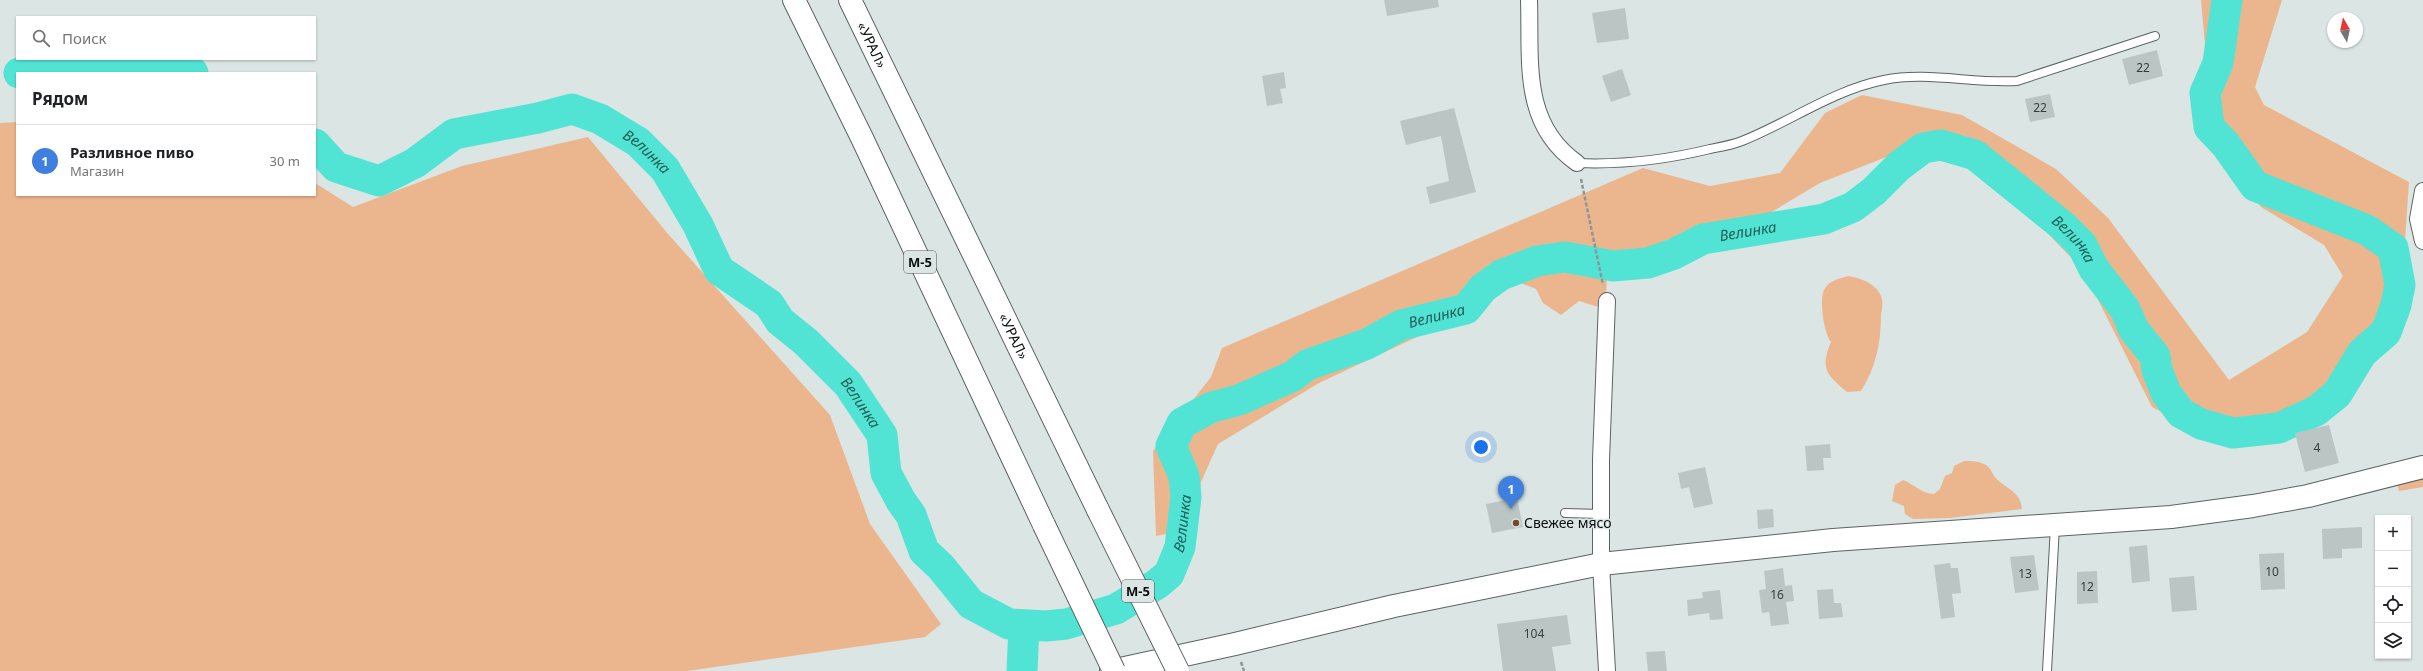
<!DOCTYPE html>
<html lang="ru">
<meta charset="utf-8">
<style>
:root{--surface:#fff;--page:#f6f6f6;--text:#202124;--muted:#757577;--line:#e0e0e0;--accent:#b45309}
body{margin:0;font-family:"Noto Sans",sans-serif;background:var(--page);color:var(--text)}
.controls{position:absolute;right:12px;bottom:12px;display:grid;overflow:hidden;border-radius:0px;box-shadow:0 1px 3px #0004}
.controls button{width:36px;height:36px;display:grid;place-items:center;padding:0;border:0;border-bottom:1px solid var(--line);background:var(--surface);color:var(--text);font:20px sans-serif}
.compass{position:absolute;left:2327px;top:12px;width:36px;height:36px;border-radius:50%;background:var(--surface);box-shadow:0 1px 3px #0004;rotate:351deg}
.you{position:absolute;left:1481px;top:447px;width:14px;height:14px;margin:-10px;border:3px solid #fff;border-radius:50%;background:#1a73e8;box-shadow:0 0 0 6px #1a73e833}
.badge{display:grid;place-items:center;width:26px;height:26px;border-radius:50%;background:var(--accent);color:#fff;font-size:13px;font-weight:700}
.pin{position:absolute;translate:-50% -33px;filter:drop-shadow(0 1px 2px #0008)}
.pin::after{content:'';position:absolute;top:21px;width:14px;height:12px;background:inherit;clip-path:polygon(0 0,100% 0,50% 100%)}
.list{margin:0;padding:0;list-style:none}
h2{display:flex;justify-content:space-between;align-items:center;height:52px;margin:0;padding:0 16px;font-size:17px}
h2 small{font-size:13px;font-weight:400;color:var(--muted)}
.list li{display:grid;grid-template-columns:26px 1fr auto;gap:12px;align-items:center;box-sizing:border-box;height:72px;padding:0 16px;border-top:1px solid var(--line)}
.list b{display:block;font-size:15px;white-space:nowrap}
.list p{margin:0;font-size:13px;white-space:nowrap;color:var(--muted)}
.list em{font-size:13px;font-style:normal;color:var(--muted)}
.icon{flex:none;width:22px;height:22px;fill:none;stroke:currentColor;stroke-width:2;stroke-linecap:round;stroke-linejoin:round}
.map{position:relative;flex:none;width:2423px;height:671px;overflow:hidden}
.search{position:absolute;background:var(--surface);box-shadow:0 1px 3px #0004;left:16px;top:16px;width:300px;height:44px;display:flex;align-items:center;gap:10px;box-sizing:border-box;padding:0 14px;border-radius:0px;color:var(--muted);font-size:15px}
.panel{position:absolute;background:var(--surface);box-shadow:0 1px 3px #0004;left:16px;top:72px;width:300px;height:124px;border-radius:0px}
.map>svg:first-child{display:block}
.green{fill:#ebb68d}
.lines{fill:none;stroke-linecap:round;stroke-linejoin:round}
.river{stroke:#51e4d4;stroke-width:31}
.building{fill:#bbc6c4}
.lane-casing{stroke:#5b6463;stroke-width:10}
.street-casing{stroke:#5b6463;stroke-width:18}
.secondary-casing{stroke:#5b6463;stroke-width:24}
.highway-casing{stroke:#5b6463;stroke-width:24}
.path{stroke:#8f9796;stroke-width:2.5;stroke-dasharray:4 2;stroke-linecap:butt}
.lane{stroke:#fff;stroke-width:8}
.street{stroke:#fff;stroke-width:16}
.secondary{stroke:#fff;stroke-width:22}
.highway{stroke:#fff;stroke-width:22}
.highway-bridge-casing{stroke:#5b6463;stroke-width:24;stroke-linecap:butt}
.highway-bridge{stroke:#fff;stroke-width:22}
.poi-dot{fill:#734b2a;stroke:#dae5e4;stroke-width:1.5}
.labels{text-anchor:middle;stroke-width:3;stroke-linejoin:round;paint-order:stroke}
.number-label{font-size:12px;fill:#373d3c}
.shield{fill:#dae5e4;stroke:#494f4e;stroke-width:1}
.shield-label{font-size:13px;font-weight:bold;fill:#0b0f0e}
.street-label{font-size:14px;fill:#0b0f0e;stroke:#dae5e4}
.poi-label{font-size:14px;fill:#0b0f0e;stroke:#dae5e4;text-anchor:start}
.water-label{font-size:15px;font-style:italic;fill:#215d57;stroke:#dae5e4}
</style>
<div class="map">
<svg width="2423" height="671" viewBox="0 0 2423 671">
<rect width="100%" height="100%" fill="#dae5e4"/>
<path class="green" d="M2201,0H2282L2255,87L2264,105L2409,182L2399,329L2351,385L2305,424L2220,443L2152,407L2083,270L2008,192L1940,136L1820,183L1713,247L1607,278L1605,309L1579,301L1561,315L1543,303L1536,289L1518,282L1436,328L1319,383L1218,444L1201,482L1193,528L1156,536L1153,451L1211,377L1222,348L1643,168L1710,186L1780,173L1825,113L1862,95L1962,115L2056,169L2108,218L2229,380L2307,332L2343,276L2324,245L2261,207L2214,146Z
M17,122V195H315V183L353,207L462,166L588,137L668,234L830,415L870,524L941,624L925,637L687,671H0V123Z
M1848,276C1861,278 1878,284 1882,299C1883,303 1882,310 1881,314C1881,343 1876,367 1861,391L1847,392C1826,375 1820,368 1831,342C1824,334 1819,300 1824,290C1829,280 1839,279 1848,276Z
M1964,461C1972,461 1979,461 1986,465C1990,467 1992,473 1995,477C2005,489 2021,491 2022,509L1950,518L1913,519L1905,514L1904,506L1892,501L1895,485L1903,480C1914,484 1922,494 1934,494L1940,489L1945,476L1952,473L1954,466Z
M2423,475V487L2399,491L2397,483Z"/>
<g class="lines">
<g class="river">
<path d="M19,73C73,53 138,57 193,73"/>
<path id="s1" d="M315,144L336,167L379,181L415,163L454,134L538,118L572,109L600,119L638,142L665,169L698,225L719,270L769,304L780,321L806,342L848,384L882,435L886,473L901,501L911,515L924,551L941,567L971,604L1009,624L1046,626L1066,624L1116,609L1157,584L1169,574L1180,547L1186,497L1184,476L1171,446L1182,423L1212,407L1239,400L1293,376L1307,365L1367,344L1401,325L1466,309L1483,288L1501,275L1537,261L1565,257L1613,266L1648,263L1674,254L1703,239L1824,219L1853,207L1874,191L1899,166L1923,148L1941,145L1975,155L2063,226L2082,245L2094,269L2125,309L2134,330L2155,356L2157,370L2166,393L2181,413L2201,424L2233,433L2279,428L2316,411L2337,394L2362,353L2386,332L2396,305L2400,285L2393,248L2367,230L2255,186L2226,145L2209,127L2205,93L2218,63L2227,0"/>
<path d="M1022,671L1024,626"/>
</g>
</g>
<path class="building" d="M1384,0H1438L1439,7L1387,16Z
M1625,8L1629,39L1597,43L1592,13Z
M2157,50L2163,76L2129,85L2122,59Z
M1622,69L1631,95L1611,102L1602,76Z
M1284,72L1286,88L1280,89L1283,103L1267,106L1262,76Z
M2050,94L2055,117L2030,122L2025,99Z
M1454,108L1476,192L1430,204L1426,187L1449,181L1441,136L1406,145L1400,121Z
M2329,425L2339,463L2305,472L2295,433Z
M1830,444L1831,458H1823L1824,470L1807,471L1805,446Z
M1705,467L1713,504L1694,508L1689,487L1681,489L1678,473Z
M1517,498L1523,527L1492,533L1486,504Z
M1773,509L1774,527L1758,529L1757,510Z
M2362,527V548L2342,549V558L2323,559L2322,529Z
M2147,545L2150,581L2132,583L2129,547Z
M2284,553L2285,589L2261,590L2259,554Z
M2034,555L2039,590L2015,593L2010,557Z
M1950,563L1951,568H1958L1961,593L1952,594L1955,617L1941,619L1934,565Z
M1783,568L1785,586L1792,585L1794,601L1786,602L1789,624L1771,626L1769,612L1762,613L1759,590L1766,589L1764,571Z
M2097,571L2098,603L2077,604V572Z
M2194,576L2197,610L2172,612L2169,578Z
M1833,589L1834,603H1841L1843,617L1819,619L1817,590Z
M1720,590L1723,619L1710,620L1709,613L1688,616L1687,600L1703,598L1702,592Z
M1567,615L1571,644L1552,647L1556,671H1503L1497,624Z
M1665,651L1667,671H1648L1646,652Z"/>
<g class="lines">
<defs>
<path id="lane" d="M1577,163C1623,165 1665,160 1710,149C1720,147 1732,145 1742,141C1790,122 1833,90 1884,80C1927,71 1973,84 2017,81L2155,36
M1565,513L1601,514
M2047,671L2055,526"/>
<path id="street" d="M1529,0C1531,61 1521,124 1577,163
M2423,191L2418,219L2423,241
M1607,301L1601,460V564L1607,671"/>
<path id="secondary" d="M1111,671L1235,644L1394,606L1601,564L1833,540L2171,517L2253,506L2308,496L2423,467"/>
<g id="highway">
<path d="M794,0L862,138L1044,525"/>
<path id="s2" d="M850,0L1098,510"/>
</g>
</defs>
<use href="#lane" class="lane-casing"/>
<use href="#street" class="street-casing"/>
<use href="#secondary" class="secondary-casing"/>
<use href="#highway" class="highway-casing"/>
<path class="path" d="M1581,179L1603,285
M1241,662L1244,671"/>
<use href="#lane" class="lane"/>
<use href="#street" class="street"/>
<use href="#secondary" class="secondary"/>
<use href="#highway" class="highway"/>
<defs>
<path id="highway-bridge" d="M1098,510L1178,671
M1044,525L1114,671"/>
</defs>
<use href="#highway-bridge" class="highway-bridge-casing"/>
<use href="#highway-bridge" class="highway-bridge"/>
</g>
<circle class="poi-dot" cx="1516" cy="523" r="4"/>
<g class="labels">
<g class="number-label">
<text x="2143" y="72">22</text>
<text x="2040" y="112">22</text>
<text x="2317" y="452">4</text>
<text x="2272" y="576">10</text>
<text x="2025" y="578">13</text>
<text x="2087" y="591">12</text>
<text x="1777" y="599">16</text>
<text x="1534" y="638">104</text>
</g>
<g class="shield">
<rect x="904" y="251" width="32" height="22" rx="3"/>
<rect x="1122" y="580" width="32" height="22" rx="3"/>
</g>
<g class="shield-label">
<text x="920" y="267">М-5</text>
<text x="1138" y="596">М-5</text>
</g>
<g class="street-label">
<text dy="5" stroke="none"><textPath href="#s2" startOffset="50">«УРАЛ»</textPath></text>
<text dy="5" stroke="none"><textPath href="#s2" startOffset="374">«УРАЛ»</textPath></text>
</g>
<g class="poi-label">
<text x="1524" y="528">Свежее мясо</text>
</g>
<g class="water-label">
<text dy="5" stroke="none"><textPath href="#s1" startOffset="373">Велинка</textPath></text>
<text dy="5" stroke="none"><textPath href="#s1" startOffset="1933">Велинка</textPath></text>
<text dy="5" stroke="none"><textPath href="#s1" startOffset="2317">Велинка</textPath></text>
<text dy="5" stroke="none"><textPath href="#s1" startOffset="1597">Велинка</textPath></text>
<text dy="5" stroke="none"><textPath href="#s1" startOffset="709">Велинка</textPath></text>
<text dy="5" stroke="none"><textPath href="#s1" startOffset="1213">Велинка</textPath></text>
</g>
</g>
</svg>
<div class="controls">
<button>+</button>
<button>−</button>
<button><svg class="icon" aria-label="locate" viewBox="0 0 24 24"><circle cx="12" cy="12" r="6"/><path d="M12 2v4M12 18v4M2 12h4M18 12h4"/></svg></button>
<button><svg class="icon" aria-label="layers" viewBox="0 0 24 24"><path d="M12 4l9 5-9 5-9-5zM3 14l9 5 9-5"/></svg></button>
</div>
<svg class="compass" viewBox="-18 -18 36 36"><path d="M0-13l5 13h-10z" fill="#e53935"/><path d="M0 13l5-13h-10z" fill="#757577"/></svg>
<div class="you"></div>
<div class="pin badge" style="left:1511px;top:509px;background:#3f7fe0">1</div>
<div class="search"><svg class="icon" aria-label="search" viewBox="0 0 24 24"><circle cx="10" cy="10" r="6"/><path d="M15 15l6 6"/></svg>Поиск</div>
<section class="panel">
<h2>Рядом<small></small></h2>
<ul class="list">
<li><span class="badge" style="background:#3f7fe0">1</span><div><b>Разливное пиво</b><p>Магазин</p></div><em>30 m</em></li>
</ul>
</section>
</div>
